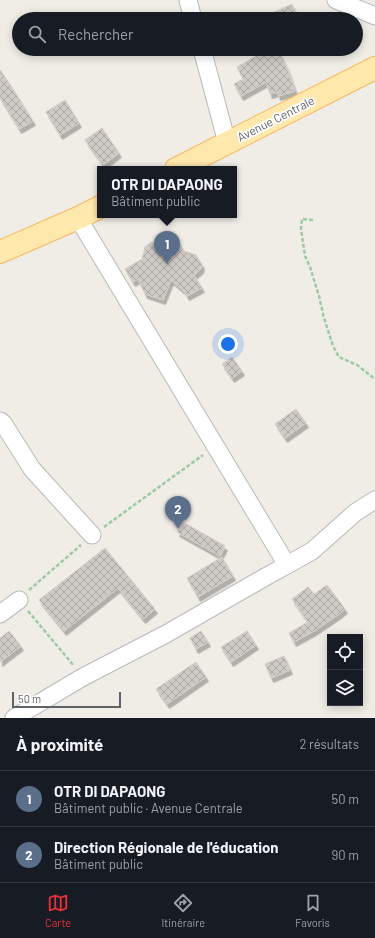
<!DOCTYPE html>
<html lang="fr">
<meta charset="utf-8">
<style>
:root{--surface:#171b24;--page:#242831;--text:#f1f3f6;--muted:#9ea1a6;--line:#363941;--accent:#ea3238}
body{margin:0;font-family:Barlow,sans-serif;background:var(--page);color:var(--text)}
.controls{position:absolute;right:12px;bottom:12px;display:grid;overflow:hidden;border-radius:0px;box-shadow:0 2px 10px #0003}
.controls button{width:36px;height:36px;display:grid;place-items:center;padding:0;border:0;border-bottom:1px solid var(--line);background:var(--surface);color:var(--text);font:20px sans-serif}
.scale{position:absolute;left:12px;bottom:10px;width:109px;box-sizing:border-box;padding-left:4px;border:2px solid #5d6266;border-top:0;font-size:11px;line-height:14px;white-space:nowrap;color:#5d6266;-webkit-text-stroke:3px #fff;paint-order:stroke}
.you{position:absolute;left:228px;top:344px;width:14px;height:14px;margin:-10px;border:3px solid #fff;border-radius:50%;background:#1a73e8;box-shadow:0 0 0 6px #1a73e833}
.badge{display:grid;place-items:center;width:26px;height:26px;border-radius:50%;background:var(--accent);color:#fff;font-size:13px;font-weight:700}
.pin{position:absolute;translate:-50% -33px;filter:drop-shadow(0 1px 2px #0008)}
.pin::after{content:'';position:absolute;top:21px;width:14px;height:12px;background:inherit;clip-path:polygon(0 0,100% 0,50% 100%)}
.popup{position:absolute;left:97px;top:166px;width:140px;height:52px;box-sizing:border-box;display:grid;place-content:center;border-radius:0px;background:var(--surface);filter:drop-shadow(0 1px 3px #0005);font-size:13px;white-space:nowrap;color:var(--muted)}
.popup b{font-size:15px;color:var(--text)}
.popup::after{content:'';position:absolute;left:50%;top:100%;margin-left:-8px;border:8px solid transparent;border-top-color:var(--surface)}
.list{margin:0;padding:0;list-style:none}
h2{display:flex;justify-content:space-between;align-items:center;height:52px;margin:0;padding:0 16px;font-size:17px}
h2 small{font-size:13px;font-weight:400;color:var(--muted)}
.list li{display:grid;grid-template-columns:26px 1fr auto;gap:12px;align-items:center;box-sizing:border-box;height:56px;padding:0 16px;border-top:1px solid var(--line)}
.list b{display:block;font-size:15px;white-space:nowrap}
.list p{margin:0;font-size:13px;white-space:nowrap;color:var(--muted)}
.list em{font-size:13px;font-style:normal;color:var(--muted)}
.icon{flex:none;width:22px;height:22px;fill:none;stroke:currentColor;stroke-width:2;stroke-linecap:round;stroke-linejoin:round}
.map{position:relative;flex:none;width:375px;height:718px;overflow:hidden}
.search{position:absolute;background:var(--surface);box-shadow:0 2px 10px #0003;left:12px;right:12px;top:12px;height:44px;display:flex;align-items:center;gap:10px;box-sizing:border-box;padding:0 14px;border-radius:22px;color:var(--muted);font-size:15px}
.sheet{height:164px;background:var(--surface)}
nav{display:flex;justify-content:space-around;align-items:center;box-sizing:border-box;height:56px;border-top:1px solid var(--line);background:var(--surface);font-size:11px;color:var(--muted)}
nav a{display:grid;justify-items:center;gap:2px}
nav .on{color:var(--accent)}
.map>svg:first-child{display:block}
.building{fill:url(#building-cross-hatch);stroke:#d5cec4;filter:url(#shadow)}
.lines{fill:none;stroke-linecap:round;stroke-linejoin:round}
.minor-casing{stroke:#b6b9bd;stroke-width:19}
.major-casing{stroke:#f2b85d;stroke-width:24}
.path{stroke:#9dcba4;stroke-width:2.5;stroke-dasharray:4 2;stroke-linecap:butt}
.minor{stroke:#fff;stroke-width:17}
.major{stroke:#ffe8ac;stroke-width:22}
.labels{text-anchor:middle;stroke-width:3.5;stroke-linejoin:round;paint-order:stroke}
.street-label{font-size:12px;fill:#5d6266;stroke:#fff}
</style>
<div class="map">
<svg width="375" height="718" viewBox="0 0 375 718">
<defs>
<pattern id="building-cross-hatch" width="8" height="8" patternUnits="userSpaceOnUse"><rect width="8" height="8" fill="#cdc9c5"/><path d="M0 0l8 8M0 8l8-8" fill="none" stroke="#aaa7a4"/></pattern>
<filter id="shadow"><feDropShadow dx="2.5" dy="4.5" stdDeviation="0" flood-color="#0004"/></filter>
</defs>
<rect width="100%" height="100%" fill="#f0ede6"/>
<path class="building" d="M292,4L298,19H259Z
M255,49H278L287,68L295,91L278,96L277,92L270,94L266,82L241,96L234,84L243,79L237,67L258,55Z
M0,70L11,86L33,121L19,129L0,98Z
M65,100L79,123L60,135L46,112Z
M102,128L119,153L103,165L85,140Z
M177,240L184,251L196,255L202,265L201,269L194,275L202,288L187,296L184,291L171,280L163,300L145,294L138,279L133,282L125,269L142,259L145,247L150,243L157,241L161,242L168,246Z
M232,357L242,371L232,378L222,364Z
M296,409L306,423L285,438L275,424Z
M183,522L225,546L220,556L177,532Z
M105,548L155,609L143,619L118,588L64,631L39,600Z
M222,557L233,576L198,597L187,578Z
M327,585L345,609L339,614L314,631L294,642L289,633L308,622L292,599L308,587L314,594Z
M9,631L21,646L0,662V638Z
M201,631L208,642L196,649L190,638Z
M247,631L256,645L231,662L221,647Z
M284,656L290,670L271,678L265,664Z
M196,662L206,677L167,704L156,689Z"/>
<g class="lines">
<defs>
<path id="minor" d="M188,0L193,19
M336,0L375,16
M202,49L227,143
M78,218L287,565
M0,421L3,423L32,469L92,535
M0,614L19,600
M14,718L83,677L166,634L267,576L287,565L312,551L356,512L375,500"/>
<path id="major" d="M176,169L375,68
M0,252L78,218L100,207"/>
</defs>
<use href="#minor" class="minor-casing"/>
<use href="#major" class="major-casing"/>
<path class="path" d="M313,220L302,219L301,229L305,256L310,267L319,296L324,318L333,346L339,357L357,365L375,379
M104,527L203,455
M29,590L81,545
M28,611L74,666"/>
<use href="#minor" class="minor"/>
<use href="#major" class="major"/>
</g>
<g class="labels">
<g class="street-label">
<text transform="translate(276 119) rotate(-27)" y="4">Avenue Centrale</text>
</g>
</g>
</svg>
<div class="controls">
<button><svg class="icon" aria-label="locate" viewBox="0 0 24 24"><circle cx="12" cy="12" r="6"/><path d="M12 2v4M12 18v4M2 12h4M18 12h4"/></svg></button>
<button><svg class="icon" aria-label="layers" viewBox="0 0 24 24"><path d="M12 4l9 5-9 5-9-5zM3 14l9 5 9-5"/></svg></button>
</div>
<div class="scale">50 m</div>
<div class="you"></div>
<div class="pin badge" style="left:167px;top:264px;background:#5c6f8a">1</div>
<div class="popup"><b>OTR DI DAPAONG</b>Bâtiment public</div>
<div class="pin badge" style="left:178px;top:529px;background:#5c6f8a">2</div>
<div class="search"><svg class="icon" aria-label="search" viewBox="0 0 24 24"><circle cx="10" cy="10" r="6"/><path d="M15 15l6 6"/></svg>Rechercher</div>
</div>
<section class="sheet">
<h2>À proximité<small>2 résultats</small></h2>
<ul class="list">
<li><span class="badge" style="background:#5c6f8a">1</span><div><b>OTR DI DAPAONG</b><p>Bâtiment public · Avenue Centrale</p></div><em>50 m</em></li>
<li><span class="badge" style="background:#5c6f8a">2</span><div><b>Direction Régionale de l'éducation</b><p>Bâtiment public</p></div><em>90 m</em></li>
</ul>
</section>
<nav>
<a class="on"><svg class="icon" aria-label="map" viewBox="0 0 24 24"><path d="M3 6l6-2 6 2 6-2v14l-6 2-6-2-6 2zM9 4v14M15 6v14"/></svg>Carte</a>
<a><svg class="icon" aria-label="directions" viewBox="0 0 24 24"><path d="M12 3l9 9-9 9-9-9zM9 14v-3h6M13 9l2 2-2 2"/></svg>Itinéraire</a>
<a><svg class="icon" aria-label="saved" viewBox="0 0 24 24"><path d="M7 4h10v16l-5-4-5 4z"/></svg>Favoris</a>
</nav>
